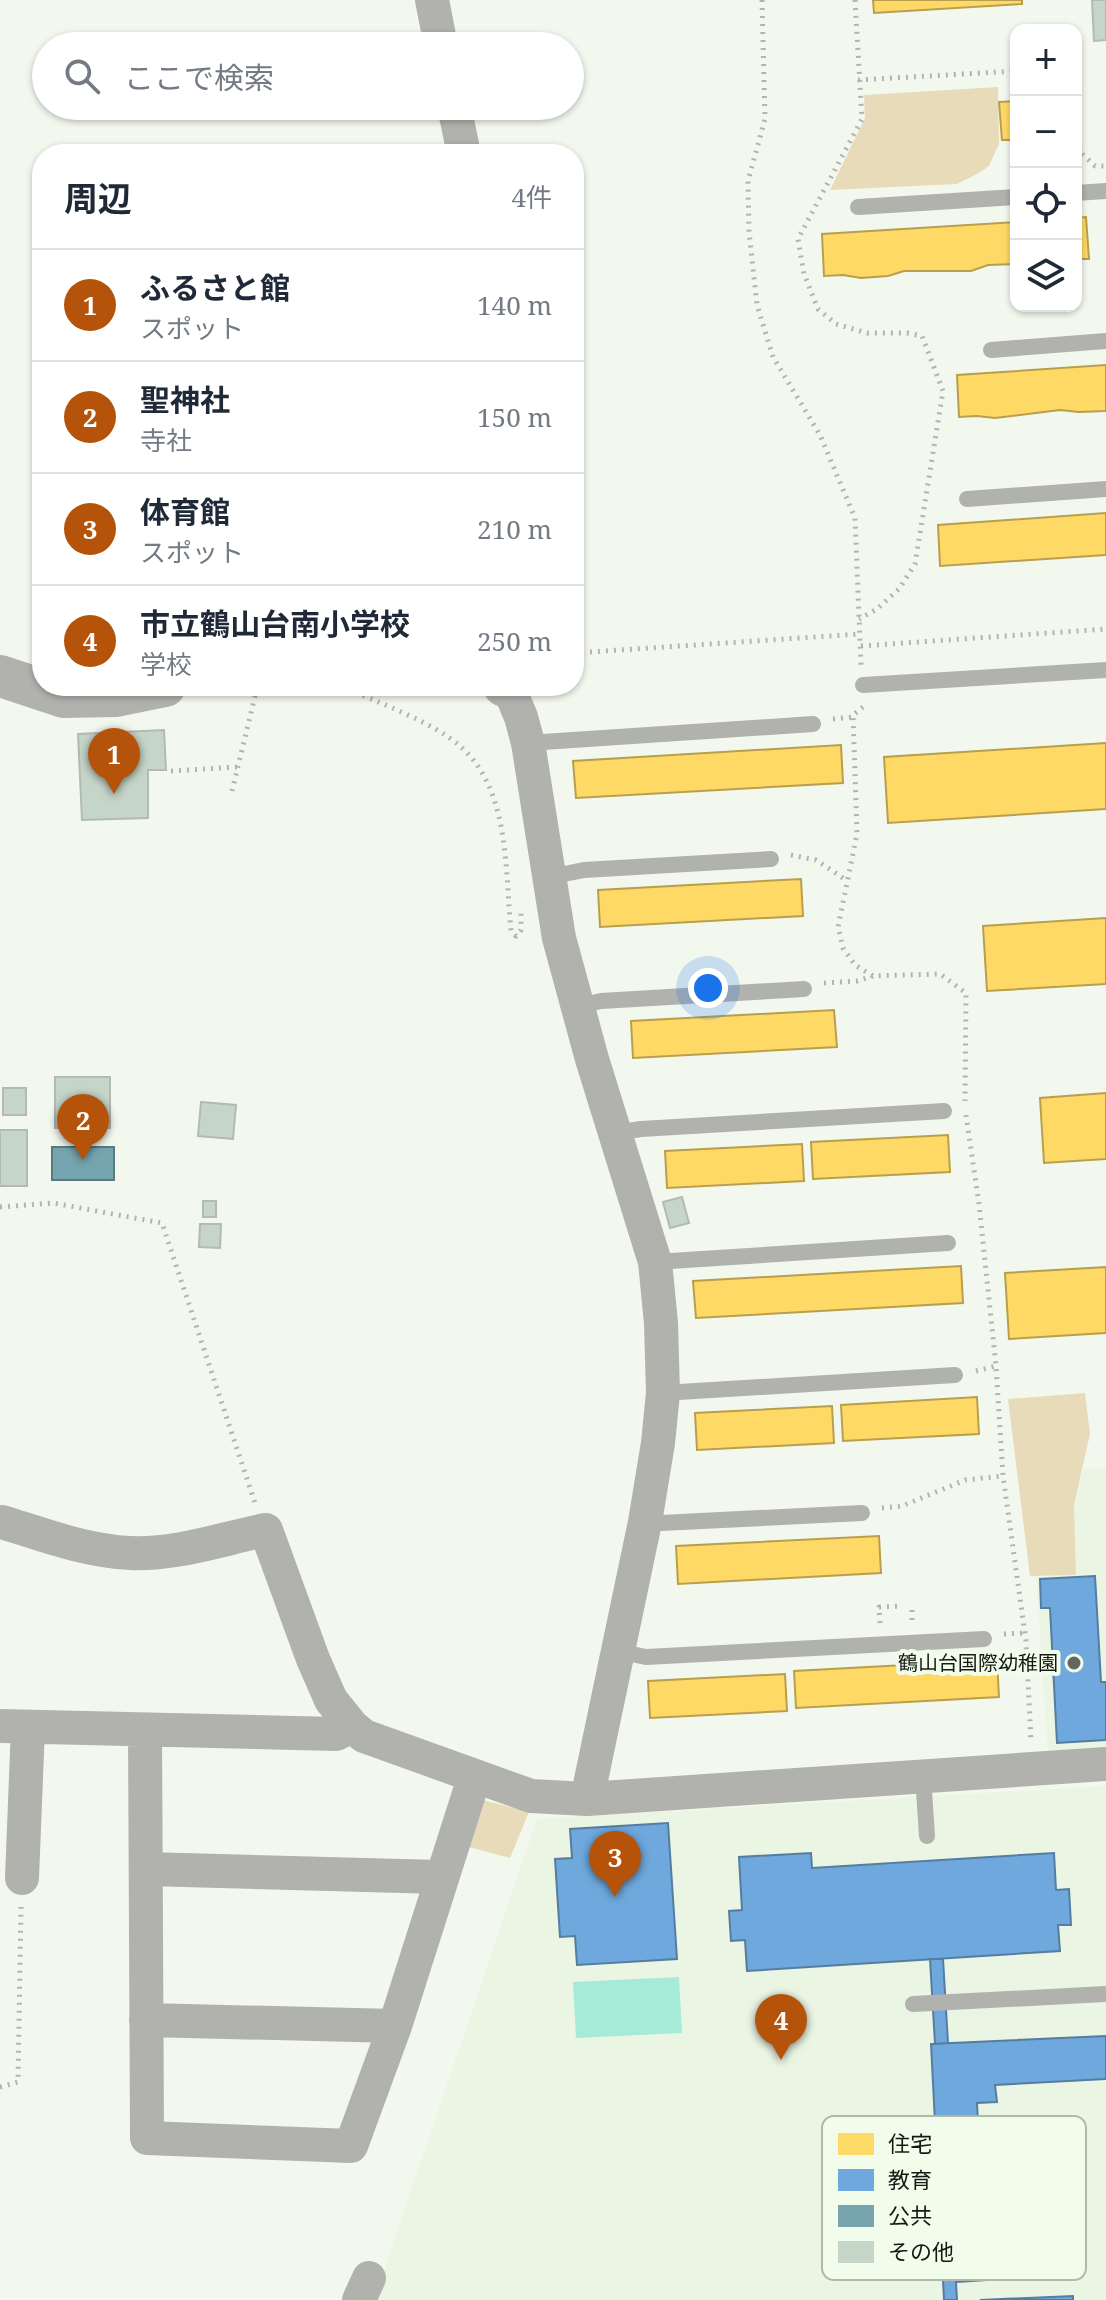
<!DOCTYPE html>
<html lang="ja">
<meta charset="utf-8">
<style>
:root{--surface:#fff;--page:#f6f6f7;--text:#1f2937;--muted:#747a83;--line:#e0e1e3;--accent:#b45309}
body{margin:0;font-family:"Noto Serif","Noto Sans JP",serif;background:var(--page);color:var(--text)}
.controls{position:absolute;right:24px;top:24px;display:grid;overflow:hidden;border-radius:16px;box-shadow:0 2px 6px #0004}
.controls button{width:72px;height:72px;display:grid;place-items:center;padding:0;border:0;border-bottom:2px solid var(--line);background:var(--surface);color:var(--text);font:40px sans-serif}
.you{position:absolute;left:708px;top:988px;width:28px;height:28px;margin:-20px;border:6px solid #fff;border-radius:50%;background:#1a73e8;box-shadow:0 0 0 12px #1a73e833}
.badge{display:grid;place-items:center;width:52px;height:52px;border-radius:50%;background:var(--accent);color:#fff;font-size:26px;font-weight:700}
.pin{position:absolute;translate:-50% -66px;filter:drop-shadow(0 2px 4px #0008)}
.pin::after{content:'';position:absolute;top:42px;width:28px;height:24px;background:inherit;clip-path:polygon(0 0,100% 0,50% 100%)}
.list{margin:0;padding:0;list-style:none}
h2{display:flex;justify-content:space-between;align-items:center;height:104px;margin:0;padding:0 32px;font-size:34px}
h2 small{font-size:26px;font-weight:400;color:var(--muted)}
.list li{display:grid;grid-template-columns:52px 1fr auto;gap:24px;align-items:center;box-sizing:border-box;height:112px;padding:0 32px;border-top:2px solid var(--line)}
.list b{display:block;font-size:30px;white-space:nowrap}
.list p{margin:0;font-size:26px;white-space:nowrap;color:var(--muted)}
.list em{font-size:26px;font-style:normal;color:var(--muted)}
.icon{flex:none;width:44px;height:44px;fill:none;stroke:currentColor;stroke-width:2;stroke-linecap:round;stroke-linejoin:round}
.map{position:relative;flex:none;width:1106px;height:2300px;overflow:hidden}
.search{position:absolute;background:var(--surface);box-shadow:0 2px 6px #0004;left:32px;top:32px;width:552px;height:88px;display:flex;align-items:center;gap:20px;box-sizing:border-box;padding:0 28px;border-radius:44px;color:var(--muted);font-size:30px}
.panel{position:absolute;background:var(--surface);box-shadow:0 2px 6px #0004;left:32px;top:144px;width:552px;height:552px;border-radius:32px}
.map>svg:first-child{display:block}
.built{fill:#ebf5e3}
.green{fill:#e7dbba}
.water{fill:#a6ead8}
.homes{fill:#ffd966;stroke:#b99f4d;stroke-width:2}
.schools{fill:#6fa8dc;stroke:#547da0;stroke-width:2}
.public{fill:#76a5af;stroke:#597b80;stroke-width:2}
.building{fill:#c5d5c8;stroke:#b4b9b3;stroke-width:2}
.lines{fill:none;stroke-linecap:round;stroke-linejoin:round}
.path{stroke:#b2b4af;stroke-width:5;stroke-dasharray:2 6;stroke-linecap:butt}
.service{stroke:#b1b1ae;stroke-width:16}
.minor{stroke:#b1b1ae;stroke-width:34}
.tertiary{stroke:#b1b1ae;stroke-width:42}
.poi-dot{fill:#636760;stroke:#f2fceb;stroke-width:3}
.labels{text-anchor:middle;stroke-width:8;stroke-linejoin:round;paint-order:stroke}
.poi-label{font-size:20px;fill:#161913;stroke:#f2fceb;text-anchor:end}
.key{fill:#f2fceb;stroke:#b0b8aa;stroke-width:2}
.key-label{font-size:22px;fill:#161913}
</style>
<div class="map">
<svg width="1106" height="2300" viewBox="0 0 1106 2300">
<rect width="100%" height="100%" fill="#f3f8ef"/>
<path class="built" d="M1106,1468V1750L1048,1754L1036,1577L1076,1575L1074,1505L1083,1469Z
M1106,1786V2300H374L537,1819Z"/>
<path class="green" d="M998,87L999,144L989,166L979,173L957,184L830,190L865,118L864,95Z
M1085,1393L1090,1434L1074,1505L1076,1575L1030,1576L1008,1399Z
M479,1799L529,1812L510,1858L465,1846Z"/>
<path class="water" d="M679,1977L682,2033L576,2038L573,1982Z"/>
<path class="homes" d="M873,0H1022V4L874,13Z
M1016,101V164H1013L1012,140H1002L999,102Z
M1086,217L1089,259H1076V218Z
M1016,222V264L988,265L971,271H904L888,276L861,278L843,275L824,276L822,234Z
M1106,365V411L1079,412L1060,410L995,418L977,416L959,417L957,375Z
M1106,513V555L940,566L938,525Z
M1106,743V809L888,823L884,757Z
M841,745L843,783L576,798L573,761Z
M801,879L803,916L600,927L598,890Z
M1106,918V984L987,991L983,926Z
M834,1010L837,1047L633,1058L631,1021Z
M1106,1093V1159L1044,1163L1040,1098Z
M948,1135L950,1172L813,1179L811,1142Z
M802,1144L804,1181L667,1188L665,1151Z
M961,1266L963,1303L696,1318L693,1281Z
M1106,1267V1333L1009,1339L1005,1273Z
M977,1397L979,1434L843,1441L841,1405Z
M832,1406L834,1443L697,1450L695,1413Z
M879,1536L881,1573L678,1584L676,1546Z
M997,1660L999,1697L796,1708L794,1671Z
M785,1674L787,1711L650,1718L648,1681Z"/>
<path class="schools" d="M1095,1576L1101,1682H1106V1740L1057,1743L1050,1608H1041L1040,1579Z
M668,1823L677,1959L577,1965L575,1936L560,1937L555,1859L572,1858L570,1829Z
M811,1853L812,1868L1054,1853L1056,1890L1069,1889L1071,1925H1058L1060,1951L747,1971L745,1940L731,1941L729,1911L742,1910L739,1857Z
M930,1959H943L948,2043L935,2044Z
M1106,2036V2079L995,2085L997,2102L977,2103L986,2280L956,2282L957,2300H944L931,2044Z
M1073,2296V2300H980Z"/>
<path class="public" d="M52,1147H114V1180H52Z"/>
<path class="building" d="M1092,0H1106V40L1094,41Z
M164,730L166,770H148V818L82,820L78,734Z
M55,1077H110V1128H55Z
M3,1088H26V1115H3Z
M201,1102L236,1105L233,1139L198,1136Z
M0,1130H27V1186H0Z
M682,1197L689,1223L670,1228L663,1202Z
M203,1201H216V1217H203Z
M200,1224H221L220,1248L199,1247Z"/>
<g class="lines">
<path class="path" d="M762,0L765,119L748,181L749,232L757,305L773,357L820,435L855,518L861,665
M855,0L862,119L798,239L804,274L818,309L836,324L867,333H907L922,336L943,391L915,564L899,589L877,609L859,619
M1076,67L1080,152L1095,166H1106
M858,80L1016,71
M861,646L1106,629
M574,653L860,634
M257,686L256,692L275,686
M341,686C376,702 434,722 461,747C510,790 505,871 511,931L516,936L521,930V912
M863,707L853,715L857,834L838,927L843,948L855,965L873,976L940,974L966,993L965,1101
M833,719L853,717
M171,771L237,767
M232,791L256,692
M791,855L816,860L846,880
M824,983L857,981L873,976
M966,1115L979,1204L996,1366L1003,1476L1026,1641L1031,1741
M0,1207L53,1203L162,1223L255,1503
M976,1371L996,1366
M882,1508L902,1506L965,1480L1002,1476
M912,1610V1621
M880,1623L879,1607L903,1606
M1004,1634L1025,1633
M0,2087L18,2082L21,1907"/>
<path class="service" d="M1076,193L1106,191
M858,207L1016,197
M991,350L1106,341
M967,499L1106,489
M863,685L1106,670
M528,743L813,724
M549,877L584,870L771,859
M578,1006L601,1001L804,989
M616,1133L641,1129L944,1111
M655,1262L948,1243
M663,1393L955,1375
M645,1522L661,1523L862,1513
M617,1651L646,1657L984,1639
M923,1776L927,1836
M913,2004L1106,1994"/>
<path class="minor" d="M432,0L441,46
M454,106L464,154
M508,686L521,717L528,743L559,938L592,1059L655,1262L661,1323L663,1393L658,1443L645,1522L587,1799
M2,1522C44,1535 86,1551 130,1553C175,1555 222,1539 266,1530L313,1659L331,1700L352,1726L364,1736L531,1796L587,1799L1106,1764
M0,1726L336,1734L352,1726
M145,1730L147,2138L351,2146L395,2026L474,1778
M146,1869L440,1877
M22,1878L28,1727
M146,2020L395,2026
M359,2300L369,2278"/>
<path class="tertiary" d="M0,676L64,697L116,696L165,686
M504,686L508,687"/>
</g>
<circle class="poi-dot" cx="1074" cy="1663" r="8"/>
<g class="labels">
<g class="poi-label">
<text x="1058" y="1670">鶴山台国際幼稚園</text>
</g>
</g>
<rect x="822" y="2116" width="264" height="164" rx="12" class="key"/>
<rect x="838" y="2133" width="36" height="22" fill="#ffd966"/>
<rect x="838" y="2169" width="36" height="22" fill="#6fa8dc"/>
<rect x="838" y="2205" width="36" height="22" fill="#76a5af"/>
<rect x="838" y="2241" width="36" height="22" fill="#c5d5c8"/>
<g class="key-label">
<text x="888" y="2152">住宅</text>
<text x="888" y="2188">教育</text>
<text x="888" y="2224">公共</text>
<text x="888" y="2260">その他</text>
</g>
</svg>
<div class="controls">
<button>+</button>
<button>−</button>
<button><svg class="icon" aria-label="locate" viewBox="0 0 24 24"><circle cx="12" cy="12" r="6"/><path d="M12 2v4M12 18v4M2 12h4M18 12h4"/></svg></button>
<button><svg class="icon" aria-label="layers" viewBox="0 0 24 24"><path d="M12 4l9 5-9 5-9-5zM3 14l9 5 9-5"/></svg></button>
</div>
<div class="you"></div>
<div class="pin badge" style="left:114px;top:794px">1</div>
<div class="pin badge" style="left:83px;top:1160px">2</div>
<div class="pin badge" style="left:615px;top:1897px">3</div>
<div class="pin badge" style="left:781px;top:2060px">4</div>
<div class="search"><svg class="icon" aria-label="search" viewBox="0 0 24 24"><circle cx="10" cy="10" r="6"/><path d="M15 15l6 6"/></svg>ここで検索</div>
<section class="panel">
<h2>周辺<small>4件</small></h2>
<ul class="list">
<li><span class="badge">1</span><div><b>ふるさと館</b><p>スポット</p></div><em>140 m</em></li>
<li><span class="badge">2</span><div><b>聖神社</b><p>寺社</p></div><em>150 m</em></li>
<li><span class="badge">3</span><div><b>体育館</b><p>スポット</p></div><em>210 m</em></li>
<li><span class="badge">4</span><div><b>市立鶴山台南小学校</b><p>学校</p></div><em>250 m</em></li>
</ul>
</section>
</div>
